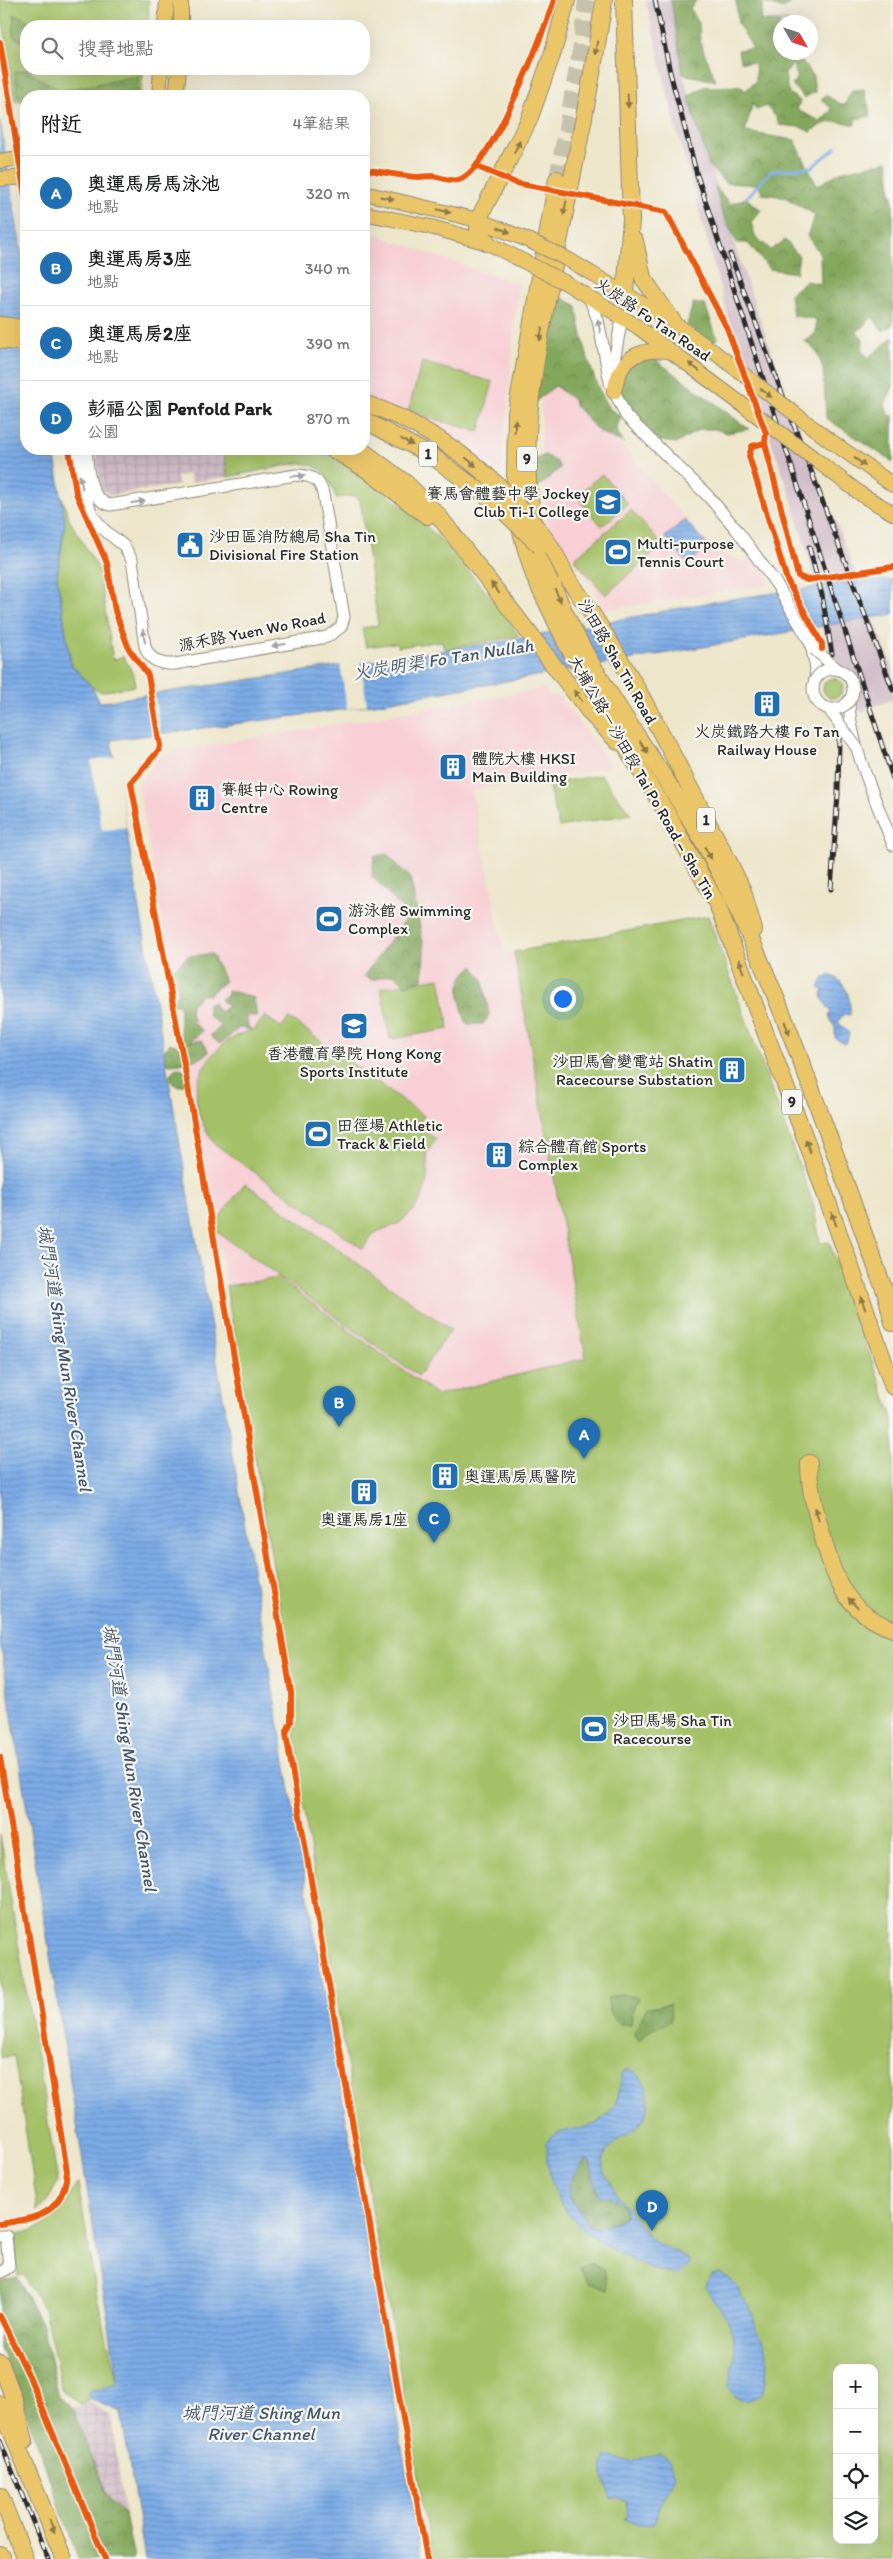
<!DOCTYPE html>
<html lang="zh-TW">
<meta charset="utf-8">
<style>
:root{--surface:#fff;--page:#f6f6f6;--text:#202124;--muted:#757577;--line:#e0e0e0;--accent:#1f6fb2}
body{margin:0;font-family:Itim,"LXGW WenKai TC",sans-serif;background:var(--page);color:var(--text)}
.controls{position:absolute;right:15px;bottom:15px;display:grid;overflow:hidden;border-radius:10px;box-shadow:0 5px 20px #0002}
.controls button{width:45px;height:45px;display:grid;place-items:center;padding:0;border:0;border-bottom:1px solid var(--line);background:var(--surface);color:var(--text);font:25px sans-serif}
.compass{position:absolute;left:773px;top:15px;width:45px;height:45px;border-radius:50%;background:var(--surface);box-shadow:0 5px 20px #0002;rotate:129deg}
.you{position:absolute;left:562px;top:998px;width:18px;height:18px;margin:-12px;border:4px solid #fff;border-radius:50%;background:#1a73e8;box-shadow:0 0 0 8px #1a73e833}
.badge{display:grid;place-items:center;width:32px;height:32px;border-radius:50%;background:var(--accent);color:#fff;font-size:16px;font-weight:700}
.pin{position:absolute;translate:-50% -41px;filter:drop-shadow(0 1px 2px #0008)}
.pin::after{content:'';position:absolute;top:26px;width:18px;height:15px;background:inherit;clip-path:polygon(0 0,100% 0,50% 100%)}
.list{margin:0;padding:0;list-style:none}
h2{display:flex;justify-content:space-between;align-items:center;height:65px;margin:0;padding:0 20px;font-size:21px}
h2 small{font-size:16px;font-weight:400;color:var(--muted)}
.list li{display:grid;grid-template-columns:32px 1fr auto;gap:15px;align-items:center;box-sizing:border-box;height:75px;padding:0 20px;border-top:1px solid var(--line)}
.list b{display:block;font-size:19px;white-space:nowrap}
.list p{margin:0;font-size:16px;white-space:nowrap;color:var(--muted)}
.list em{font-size:16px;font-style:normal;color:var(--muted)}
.icon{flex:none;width:28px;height:28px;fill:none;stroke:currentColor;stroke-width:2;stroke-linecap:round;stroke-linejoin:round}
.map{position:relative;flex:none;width:893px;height:2559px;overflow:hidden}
.search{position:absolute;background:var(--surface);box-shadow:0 5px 20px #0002;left:20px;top:20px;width:350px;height:55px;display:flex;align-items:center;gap:12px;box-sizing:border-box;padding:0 18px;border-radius:20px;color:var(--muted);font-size:19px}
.panel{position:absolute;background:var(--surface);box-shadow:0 5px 20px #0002;left:20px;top:90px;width:350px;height:365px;border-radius:20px}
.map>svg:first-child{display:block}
.built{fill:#f7cfd4}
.industrial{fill:url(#industrial-grid)}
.railway{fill:#d2bdc8}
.green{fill:#a4c168;stroke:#68764a;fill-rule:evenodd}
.forest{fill:url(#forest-crowns);stroke:#576944}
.water{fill:url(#water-rules);stroke:#546c89;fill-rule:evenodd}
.pier{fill:#ede6cb}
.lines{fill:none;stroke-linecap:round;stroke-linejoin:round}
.stream{stroke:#7cace7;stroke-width:3}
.highway-tunnel{stroke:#c6c1ab;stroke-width:16;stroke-dasharray:16 8;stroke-linecap:butt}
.minor-casing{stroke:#8c887b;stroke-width:13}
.major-casing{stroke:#8c887b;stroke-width:16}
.highway-casing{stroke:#8c887b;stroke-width:18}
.minor{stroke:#fff;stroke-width:11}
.major{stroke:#ebc669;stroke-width:14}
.highway{stroke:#ebc669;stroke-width:16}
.rail-casing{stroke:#2b2b2b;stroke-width:5}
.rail{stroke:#f6f6f2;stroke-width:3;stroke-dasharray:9;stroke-linecap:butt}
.minor-bridge-casing{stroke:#8c887b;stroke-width:13;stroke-linecap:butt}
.major-bridge-casing{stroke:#8c887b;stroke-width:16;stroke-linecap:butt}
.highway-bridge-casing{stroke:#8c887b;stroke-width:18;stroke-linecap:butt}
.minor-bridge{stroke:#fff;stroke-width:11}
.major-bridge{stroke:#ebc669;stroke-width:14}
.highway-bridge{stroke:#ebc669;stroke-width:16}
.cycleway-casing{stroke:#f6f6f2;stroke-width:9}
.cycleway{stroke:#e8590c;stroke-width:6}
.oneway{fill:#8b784a}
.oneway2{fill:#a0a0a0}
.labels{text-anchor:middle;stroke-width:4.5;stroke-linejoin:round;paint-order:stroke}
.shield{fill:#f6f6f2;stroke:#686867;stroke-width:1}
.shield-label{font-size:15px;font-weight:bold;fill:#2b2b2b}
.street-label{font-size:16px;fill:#2b2b2b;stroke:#f6f6f2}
.poi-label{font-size:16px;fill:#2b2b2b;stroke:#f6f6f2;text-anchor:start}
.water-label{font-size:18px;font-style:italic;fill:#47586d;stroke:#f6f6f2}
</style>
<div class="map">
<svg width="893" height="2559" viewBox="0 0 893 2559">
<defs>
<pattern id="industrial-grid" width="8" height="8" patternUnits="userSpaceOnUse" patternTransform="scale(1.25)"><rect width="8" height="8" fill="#d2bdc8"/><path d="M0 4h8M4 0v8" fill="none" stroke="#b4a3ac"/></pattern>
<pattern id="forest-crowns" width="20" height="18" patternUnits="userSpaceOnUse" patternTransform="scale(1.25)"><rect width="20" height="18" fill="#83a75c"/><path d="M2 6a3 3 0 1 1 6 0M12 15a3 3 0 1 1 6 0" fill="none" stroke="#6b884c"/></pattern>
<pattern id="water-rules" width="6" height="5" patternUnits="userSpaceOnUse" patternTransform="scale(1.25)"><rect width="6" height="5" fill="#7cace7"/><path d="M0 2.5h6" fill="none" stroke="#668cbb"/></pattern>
</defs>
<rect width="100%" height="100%" fill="#f6f6f2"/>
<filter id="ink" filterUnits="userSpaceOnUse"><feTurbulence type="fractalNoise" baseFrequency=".02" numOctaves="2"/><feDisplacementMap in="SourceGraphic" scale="10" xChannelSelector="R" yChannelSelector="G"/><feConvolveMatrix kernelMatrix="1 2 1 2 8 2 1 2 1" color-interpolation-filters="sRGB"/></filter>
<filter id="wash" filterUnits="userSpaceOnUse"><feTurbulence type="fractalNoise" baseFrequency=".0096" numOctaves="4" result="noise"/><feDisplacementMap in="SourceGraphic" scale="20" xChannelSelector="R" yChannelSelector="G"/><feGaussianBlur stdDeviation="1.12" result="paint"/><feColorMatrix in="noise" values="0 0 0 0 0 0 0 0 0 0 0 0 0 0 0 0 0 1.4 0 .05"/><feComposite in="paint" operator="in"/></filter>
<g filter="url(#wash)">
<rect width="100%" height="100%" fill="#ede6cb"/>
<path class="built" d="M364,231L518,284L502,473L458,441L394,410L364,401Z
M546,377L582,406L610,432L701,537L732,559L745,561L761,555L770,584L605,610L590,584L547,524L542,480L541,406Z
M543,689L551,697L559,696L612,766L472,790L504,954L514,952L586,1358L437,1395L278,1278L226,1286L138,783L163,754L168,753Z"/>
<path class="industrial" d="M95,449H223L228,477L191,482L189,474L176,476L178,485L110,495L101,489Z
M90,2403L111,2416L125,2515L109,2500L72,2408Z"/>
<path class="railway" d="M646,0H673L682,71L740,262L786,393L893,670V699L860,712L824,633L809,559L789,491L735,341L674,121Z"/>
<path class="green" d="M0,0H149L148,26H26V69H144L140,96H26V101L15,102Z
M422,362L493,382L479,432L408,411Z
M223,449H319L335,457L411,512L440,539L495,602L519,636L444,649L442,641L398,647L396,643L366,647L362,628L378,625L360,500L353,496L336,498C329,476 323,464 298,463L228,477Z
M602,474L628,504L602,526L576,496Z
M62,497L70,521L99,570L113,660L123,656L134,675L135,686L101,692L92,687L71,664L57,577L64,533Z
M631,510L662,545L606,595L574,559Z
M823 688a10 10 0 1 1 20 0a10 10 0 1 1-20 0Z
M601,775L631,814L559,827L548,784Z
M708,916L813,1203L820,1243L829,1242L893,1418V2559H432L293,1748L297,1710L226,1286L278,1278L437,1395L586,1358L514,952ZM837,2368H874V2540H837Z
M440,978L449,1029L390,1039L381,988Z
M265,1016L282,1028L289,1018L424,1116L417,1126L436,1139L426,1154C432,1182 422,1209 397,1224C390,1228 381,1229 375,1233C370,1237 366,1244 363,1249L215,1144C208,1133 201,1123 198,1110C189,1072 219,1037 254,1030Z
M245,1183L451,1330L418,1376L212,1228Z
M0,1835L58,2182L47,2202L38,2211L14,2056L0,2058Z
M78,2183L96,2292L118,2384L82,2405L62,2391L44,2309L28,2285L25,2275L18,2276L14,2234C35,2233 54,2221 66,2203C71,2196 72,2190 78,2183Z"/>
<path class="forest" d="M671,0H697L690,8L699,23L700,42L716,81L683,74Z
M736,0H794L783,9L763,2L761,21H788L780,22V52L795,53L813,76L815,92L804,98L792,85L797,77L793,64L785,74L788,92L800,101L797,110L820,121L832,109L821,99L826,95L844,106L852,90L864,89L871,116L855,119V125C837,120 825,120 811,132L800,127L779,125L776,117L766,106L756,110L753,102L745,132L795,140L817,186L840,172L888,161L891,195H893V322L892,325L883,331L872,317L857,332L863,339L862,351L868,358L893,337V386L885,404L887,412L891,416L893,415V462L826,418L823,369L817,352L805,341L816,333V319L793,316L790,294L806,281L821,284L820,254L807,236L815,215L785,197L762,194L759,185L725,183L709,166L688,96L704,87L741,86L745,91L756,80L755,63L740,62L738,50L753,48L738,24Z
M14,14L39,26H26V41L23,43L13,36Z
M26,70L61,91L138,76L137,96L18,98L15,72Z
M715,186L730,204L746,198L761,210L751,222L755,236L771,250L785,240L799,256L796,273L769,269L748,243H737L722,213Z
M554,293L577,306C578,327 596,396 611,410C614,412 618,414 621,416L616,430L624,443L599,432L574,404L575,401L555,386L535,402Z
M693,303L705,305L717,338L713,344L687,325Z
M652,357L749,429L727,433L715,429H700L677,443L659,441L627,408L618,393C624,372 628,360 652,357Z
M545,455L557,462L560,468L534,491L532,461Z
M387,854L410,877L424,947L423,979L405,985L394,974L372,980L364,976L408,915L372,876L374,856Z
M212,954L225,981L209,995H201L191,1005L190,1014L194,1019L192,1022L203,1031L189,1042L202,1040L209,1052C202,1061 178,1064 167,1064L163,1053L170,1043L185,1049L187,1047C177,1034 181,1019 179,1004H171L178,992L176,982H167L166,971L175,968L188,956Z
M473,966L483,980L489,1015L483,1024H467C460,1004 452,980 473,966Z
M228,990L254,998L257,1016H246L248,1026L252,1030L239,1028L220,1044L210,1036L221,1026L208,1015V1004L213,1003L220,1012L228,1006L220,1000L226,996Z
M170 1077a9 9 0 1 1 18 0a9 9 0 1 1-18 0Z
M622,1994L638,1998L632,2012L631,2024H620C612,2018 608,2009 608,1998Z
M670,2004L671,2021L649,2031L639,2041L634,2033L647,2007Z
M586,2160C594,2165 597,2180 597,2190C611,2196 626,2199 625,2216L600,2228L591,2227L584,2222L581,2213L570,2200L568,2191L571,2176Z
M593,2263L605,2271L607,2290L587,2282L579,2267Z
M17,2277L42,2325L59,2397L72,2408L109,2500L125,2515L134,2559H78L15,2381L0,2349V2281Z"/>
<path class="water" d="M0,121L26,280V449H54L65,521L57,577L71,664L92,687L100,702L506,641L717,601L858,581L893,580V614L334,711L111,740L421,2559H145L121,2412L89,2399L88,2391L118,2383L0,1641Z
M685,520L708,546L688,564L665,537Z
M830,975C847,982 851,998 850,1015L843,1014L838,1022L849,1033L847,1042L844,1044L835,1038V1028L829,1016L831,1012L822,998L823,990L819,988L824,977Z
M625,2070H632C649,2079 654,2107 641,2123C628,2139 602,2142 603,2167C603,2177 646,2236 655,2242C666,2248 678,2252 689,2260L690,2264L678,2276C635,2267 569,2233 554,2189C551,2180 549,2171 547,2163C546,2155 549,2152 546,2144C554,2126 584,2132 599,2122C609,2115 616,2104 619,2093C621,2085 619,2077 625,2070ZM585,2160L590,2162L599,2197C613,2197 626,2199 625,2217C618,2220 608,2226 600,2228C588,2230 586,2220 581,2213C576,2204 568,2203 569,2190C570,2177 578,2170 585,2160Z
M719,2273C729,2277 740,2286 740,2296C751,2303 755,2317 755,2329C757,2332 760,2335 762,2337C768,2348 769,2385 761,2394C758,2398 752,2399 748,2401L736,2397L728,2385C731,2381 731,2373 732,2367C742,2327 723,2318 705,2286L711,2275Z
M661,2454L669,2460L674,2476L662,2500L656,2521L651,2525H638L625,2519L628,2515L626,2502L617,2497L611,2499C606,2483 597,2470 607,2456L631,2462L646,2456Z"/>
<path class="pier" d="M360,660L367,705L347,709L340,663Z
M154,691L161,736L153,737L145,692Z
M115,757L126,827L102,831L91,761Z"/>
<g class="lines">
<path class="stream" d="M746,198L771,171L812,167L837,147"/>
</g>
</g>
<g filter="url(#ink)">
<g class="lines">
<path class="highway-tunnel" d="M557,179L581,46L586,0"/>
<defs>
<path id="minor" d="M589,297L598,320L610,382L626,416L708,496L737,530L777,585L814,649
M611,378L622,317
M76,449L82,485L92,515L103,529L124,546L132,560L145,646C149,660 160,665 175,664L327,637L341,627L344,617L323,494C320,479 311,475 296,475L110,505C88,499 88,468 86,449
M811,645L816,668L815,680
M849,700C849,744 877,802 893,845
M0,2236H6L9,2267L0,2273"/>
<path id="major" d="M181,0V26
M165,26L167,0
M159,96L161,69
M176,96L179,69
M0,161L26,157
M0,179L26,177
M364,193L478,220L530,241
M364,213L431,227L488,243L529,264
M569,260L674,323L714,352
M566,283L638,327L763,420
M614,392C620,358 636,348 670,351
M828,439L893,485
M816,460L862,495L893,513"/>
<path id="highway" d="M604,0C591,89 572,178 554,266C540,336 524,407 528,479C537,623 647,734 711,856C784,996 831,1147 886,1294L893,1323
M624,0L631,220L625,292
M557,179L516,413L515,478L518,519L524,543L534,576L568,647L611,716L630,754L668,815L717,904L810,1151L893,1387
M635,241L643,278L674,323
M488,243L478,229V220L529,120L553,52L567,0
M0,325L26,328
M0,340L26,343
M364,403C417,421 461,450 501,488
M364,420L432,456L493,501
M332,449L367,470L427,516
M360,449L407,484L438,515L592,715L618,742
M566,576C630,664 677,766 729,862L743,891L754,930
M809,1463C809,1485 814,1505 820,1527C833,1574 842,1611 893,1629
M0,2362L15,2402L25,2441
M0,2404L64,2559
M0,2495L25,2559
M0,2555L2,2559"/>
</defs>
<use href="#minor" class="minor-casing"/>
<use href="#major" class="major-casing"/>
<use href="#highway" class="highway-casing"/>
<use href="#minor" class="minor"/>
<use href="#major" class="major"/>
<use href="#highway" class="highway"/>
<defs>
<path id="rail" d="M655,0L670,72L697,175L893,779
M730,254L893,690
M809,547L822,595L832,654
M831,889L838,794L839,738
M0,2441L48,2559"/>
</defs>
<use href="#rail" class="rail-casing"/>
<use href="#rail" class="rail"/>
<defs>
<path id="minor-bridge" d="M814,649L837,669
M813 689a20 20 0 1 1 40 0a20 20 0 1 1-40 0Z
M828,708L857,748"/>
<path id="major-bridge" d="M530,241L569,260
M529,264L566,283
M714,352L828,439
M763,420L816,460"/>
<path id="highway-bridge" d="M501,488C527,515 552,541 566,576
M493,501L540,546"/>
</defs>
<use href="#minor-bridge" class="minor-bridge-casing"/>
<use href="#major-bridge" class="major-bridge-casing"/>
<use href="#highway-bridge" class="highway-bridge-casing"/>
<use href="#minor-bridge" class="minor-bridge"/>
<use href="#major-bridge" class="major-bridge"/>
<use href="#highway-bridge" class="highway-bridge"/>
<defs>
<path id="cycleway" d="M0,42L26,202
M475,166L516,183L666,212L727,328L766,433L765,443L798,576L807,580L893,567
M364,169C381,172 399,176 417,177C422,177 427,176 432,176C441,177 450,182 458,180C489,173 544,32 554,0
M765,443L752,446L749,456L787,580L822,644V649
M69,449L76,493L107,563L115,611L129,649L148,675L160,746L159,750L131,783L185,1069L291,1692V1722L286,1733L287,1740L427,2559
M0,1757L67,2171C64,2215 36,2218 0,2224
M0,2316L29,2376L105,2559"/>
</defs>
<use href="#cycleway" class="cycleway-casing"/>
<use href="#cycleway" class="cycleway"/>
</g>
<defs><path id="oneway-solid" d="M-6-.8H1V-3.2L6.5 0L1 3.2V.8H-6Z" transform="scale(1.25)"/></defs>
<g class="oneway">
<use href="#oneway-solid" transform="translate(596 48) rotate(100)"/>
<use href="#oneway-solid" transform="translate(628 101) rotate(88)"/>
<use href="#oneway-solid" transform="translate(517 147) rotate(-65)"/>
<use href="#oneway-solid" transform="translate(387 198) rotate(12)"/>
<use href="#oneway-solid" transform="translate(565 208) rotate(101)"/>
<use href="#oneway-solid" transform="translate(444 211) rotate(14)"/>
<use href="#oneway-solid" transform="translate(504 230) rotate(23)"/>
<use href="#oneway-solid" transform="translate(541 334) rotate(100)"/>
<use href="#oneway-solid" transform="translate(694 367) rotate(-144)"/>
<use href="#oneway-solid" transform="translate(766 393) rotate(38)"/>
<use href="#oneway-solid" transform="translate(515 426) rotate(-87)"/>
<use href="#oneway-solid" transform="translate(407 442) rotate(29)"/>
<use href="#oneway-solid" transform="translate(471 462) rotate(40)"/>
<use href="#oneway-solid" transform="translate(860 462) rotate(36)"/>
<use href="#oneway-solid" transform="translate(495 588) rotate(-128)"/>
<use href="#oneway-solid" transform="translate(558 596) rotate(66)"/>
<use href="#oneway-solid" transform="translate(578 696) rotate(-127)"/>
<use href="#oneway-solid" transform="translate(644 747) rotate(58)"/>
<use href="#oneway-solid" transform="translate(708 853) rotate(61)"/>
<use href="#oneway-solid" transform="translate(741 966) rotate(-110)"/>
<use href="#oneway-solid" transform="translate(787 1028) rotate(70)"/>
<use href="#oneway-solid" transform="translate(808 1146) rotate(-110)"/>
<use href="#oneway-solid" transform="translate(834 1219) rotate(-109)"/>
<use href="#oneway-solid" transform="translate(863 1303) rotate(-109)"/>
<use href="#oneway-solid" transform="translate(817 1514) rotate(-105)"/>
<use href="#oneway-solid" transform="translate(853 1603) rotate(-133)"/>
<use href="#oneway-solid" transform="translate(52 2526) rotate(69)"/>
</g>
<g class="oneway2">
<use href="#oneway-solid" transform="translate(599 326) rotate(-101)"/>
<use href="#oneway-solid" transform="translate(298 476) rotate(-2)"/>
<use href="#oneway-solid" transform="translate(81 482) rotate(-102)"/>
<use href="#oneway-solid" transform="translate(138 502) rotate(-9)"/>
<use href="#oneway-solid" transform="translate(144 636) rotate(-99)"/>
<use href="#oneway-solid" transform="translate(279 645) rotate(170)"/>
</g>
</g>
<defs>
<symbol id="school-square" viewBox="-11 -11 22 22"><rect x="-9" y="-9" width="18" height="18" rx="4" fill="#1f6fb2" stroke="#f6f6f2"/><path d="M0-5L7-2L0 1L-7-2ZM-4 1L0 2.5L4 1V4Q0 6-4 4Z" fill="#fff"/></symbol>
<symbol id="civic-square" viewBox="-11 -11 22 22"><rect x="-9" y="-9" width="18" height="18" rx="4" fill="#1f6fb2" stroke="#f6f6f2"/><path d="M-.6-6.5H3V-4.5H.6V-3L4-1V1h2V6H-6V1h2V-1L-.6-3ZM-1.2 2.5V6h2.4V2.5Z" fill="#fff"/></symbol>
<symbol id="stadium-square" viewBox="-11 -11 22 22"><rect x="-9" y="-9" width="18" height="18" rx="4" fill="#1f6fb2" stroke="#f6f6f2"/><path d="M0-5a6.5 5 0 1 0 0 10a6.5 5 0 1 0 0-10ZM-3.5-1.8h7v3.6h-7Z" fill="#fff"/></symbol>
<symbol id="building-square" viewBox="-11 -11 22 22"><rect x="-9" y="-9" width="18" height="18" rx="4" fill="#1f6fb2" stroke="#f6f6f2"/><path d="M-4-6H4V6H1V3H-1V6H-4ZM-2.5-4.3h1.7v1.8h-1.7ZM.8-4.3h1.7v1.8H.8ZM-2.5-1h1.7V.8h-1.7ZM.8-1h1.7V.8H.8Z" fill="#fff"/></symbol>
<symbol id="university-square" viewBox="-11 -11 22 22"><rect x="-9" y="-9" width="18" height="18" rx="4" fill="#1f6fb2" stroke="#f6f6f2"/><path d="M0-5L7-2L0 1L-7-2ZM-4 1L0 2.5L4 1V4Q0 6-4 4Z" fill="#fff"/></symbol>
</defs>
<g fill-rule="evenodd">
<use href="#school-square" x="592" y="486" width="32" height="32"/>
<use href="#civic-square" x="174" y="529" width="32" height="32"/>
<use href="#stadium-square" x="602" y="536" width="32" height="32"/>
<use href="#building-square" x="751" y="688" width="32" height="32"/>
<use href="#building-square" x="437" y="751" width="32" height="32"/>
<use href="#building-square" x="186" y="782" width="32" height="32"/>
<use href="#stadium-square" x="313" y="903" width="32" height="32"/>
<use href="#university-square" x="338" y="1010" width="32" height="32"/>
<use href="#building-square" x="716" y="1054" width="32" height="32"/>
<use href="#stadium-square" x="302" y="1118" width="32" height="32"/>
<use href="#building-square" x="483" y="1139" width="32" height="32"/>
<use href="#building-square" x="429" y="1460" width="32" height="32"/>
<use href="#building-square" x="348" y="1476" width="32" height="32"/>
<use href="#stadium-square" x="578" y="1713" width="32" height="32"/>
</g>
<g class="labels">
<g class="shield">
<rect x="419" y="441.5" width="18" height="25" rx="4"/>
<rect x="517" y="446.5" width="20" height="25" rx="4"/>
<rect x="697" y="807.5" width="18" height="25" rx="4"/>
<rect x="782" y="1089.5" width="20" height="25" rx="4"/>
</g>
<g class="shield-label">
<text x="428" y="459">1</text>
<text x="527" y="464">9</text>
<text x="706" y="825">1</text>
<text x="792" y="1107">9</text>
</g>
<g class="street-label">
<text transform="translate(653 319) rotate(34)" y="6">火炭路 Fo Tan Road</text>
<text transform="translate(252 631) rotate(-11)" y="6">源禾路 Yuen Wo Road</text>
<text transform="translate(618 661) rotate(60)" y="6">沙田路 Sha Tin Road</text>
<text transform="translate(643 777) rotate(60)" y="6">大埔公路－沙田段 Tai Po Road – Sha Tin</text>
</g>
<g class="poi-label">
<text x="589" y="499" text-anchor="end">賽馬會體藝中學 Jockey<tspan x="589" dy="18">Club Ti-I College</tspan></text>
<text x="209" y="542">沙田區消防總局 Sha Tin<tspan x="209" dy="18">Divisional Fire Station</tspan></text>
<text x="637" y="549">Multi-purpose<tspan x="637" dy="18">Tennis Court</tspan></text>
<text x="767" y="737" text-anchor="middle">火炭鐵路大樓 Fo Tan<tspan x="767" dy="18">Railway House</tspan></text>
<text x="472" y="764">體院大樓 HKSI<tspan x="472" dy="18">Main Building</tspan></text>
<text x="221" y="795">賽艇中心 Rowing<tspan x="221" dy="18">Centre</tspan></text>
<text x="348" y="916">游泳館 Swimming<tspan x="348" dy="18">Complex</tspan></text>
<text x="354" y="1059" text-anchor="middle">香港體育學院 Hong Kong<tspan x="354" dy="18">Sports Institute</tspan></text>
<text x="713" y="1067" text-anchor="end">沙田馬會變電站 Shatin<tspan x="713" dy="18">Racecourse Substation</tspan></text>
<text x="337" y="1131">田徑場 Athletic<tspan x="337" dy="18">Track &amp; Field</tspan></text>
<text x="518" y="1152">綜合體育館 Sports<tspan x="518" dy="18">Complex</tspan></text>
<text x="464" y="1482">奧運馬房馬醫院</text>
<text x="364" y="1525" text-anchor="middle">奧運馬房1座</text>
<text x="613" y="1726">沙田馬場 Sha Tin<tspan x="613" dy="18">Racecourse</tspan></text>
</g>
<g class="water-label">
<text transform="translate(443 659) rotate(-9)" y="6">火炭明渠 Fo Tan Nullah</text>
<text transform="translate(65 1358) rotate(81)" y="6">城門河道 Shing Mun River Channel</text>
<text transform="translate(130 1758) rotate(81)" y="6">城門河道 Shing Mun River Channel</text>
<text x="261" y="2419">城門河道 Shing Mun<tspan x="261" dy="21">River Channel</tspan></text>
</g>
</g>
</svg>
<div class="controls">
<button>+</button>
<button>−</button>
<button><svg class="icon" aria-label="locate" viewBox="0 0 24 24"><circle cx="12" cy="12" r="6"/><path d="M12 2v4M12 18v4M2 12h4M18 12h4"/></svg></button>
<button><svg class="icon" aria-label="layers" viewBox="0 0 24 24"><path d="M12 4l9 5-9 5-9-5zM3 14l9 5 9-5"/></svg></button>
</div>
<svg class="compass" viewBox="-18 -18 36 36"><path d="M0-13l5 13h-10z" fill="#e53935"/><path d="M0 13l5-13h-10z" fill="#757577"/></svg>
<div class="you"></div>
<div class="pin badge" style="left:584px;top:1459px">A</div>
<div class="pin badge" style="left:339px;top:1427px">B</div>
<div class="pin badge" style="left:434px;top:1543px">C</div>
<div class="pin badge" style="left:652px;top:2231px">D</div>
<div class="search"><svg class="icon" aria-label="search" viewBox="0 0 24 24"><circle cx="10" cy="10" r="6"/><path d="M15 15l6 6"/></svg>搜尋地點</div>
<section class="panel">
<h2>附近<small>4筆結果</small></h2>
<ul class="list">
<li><span class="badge">A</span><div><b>奧運馬房馬泳池</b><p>地點</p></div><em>320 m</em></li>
<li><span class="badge">B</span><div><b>奧運馬房3座</b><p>地點</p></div><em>340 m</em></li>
<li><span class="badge">C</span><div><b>奧運馬房2座</b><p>地點</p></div><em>390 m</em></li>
<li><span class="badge">D</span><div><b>彭福公園 Penfold Park</b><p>公園</p></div><em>870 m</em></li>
</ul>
</section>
</div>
